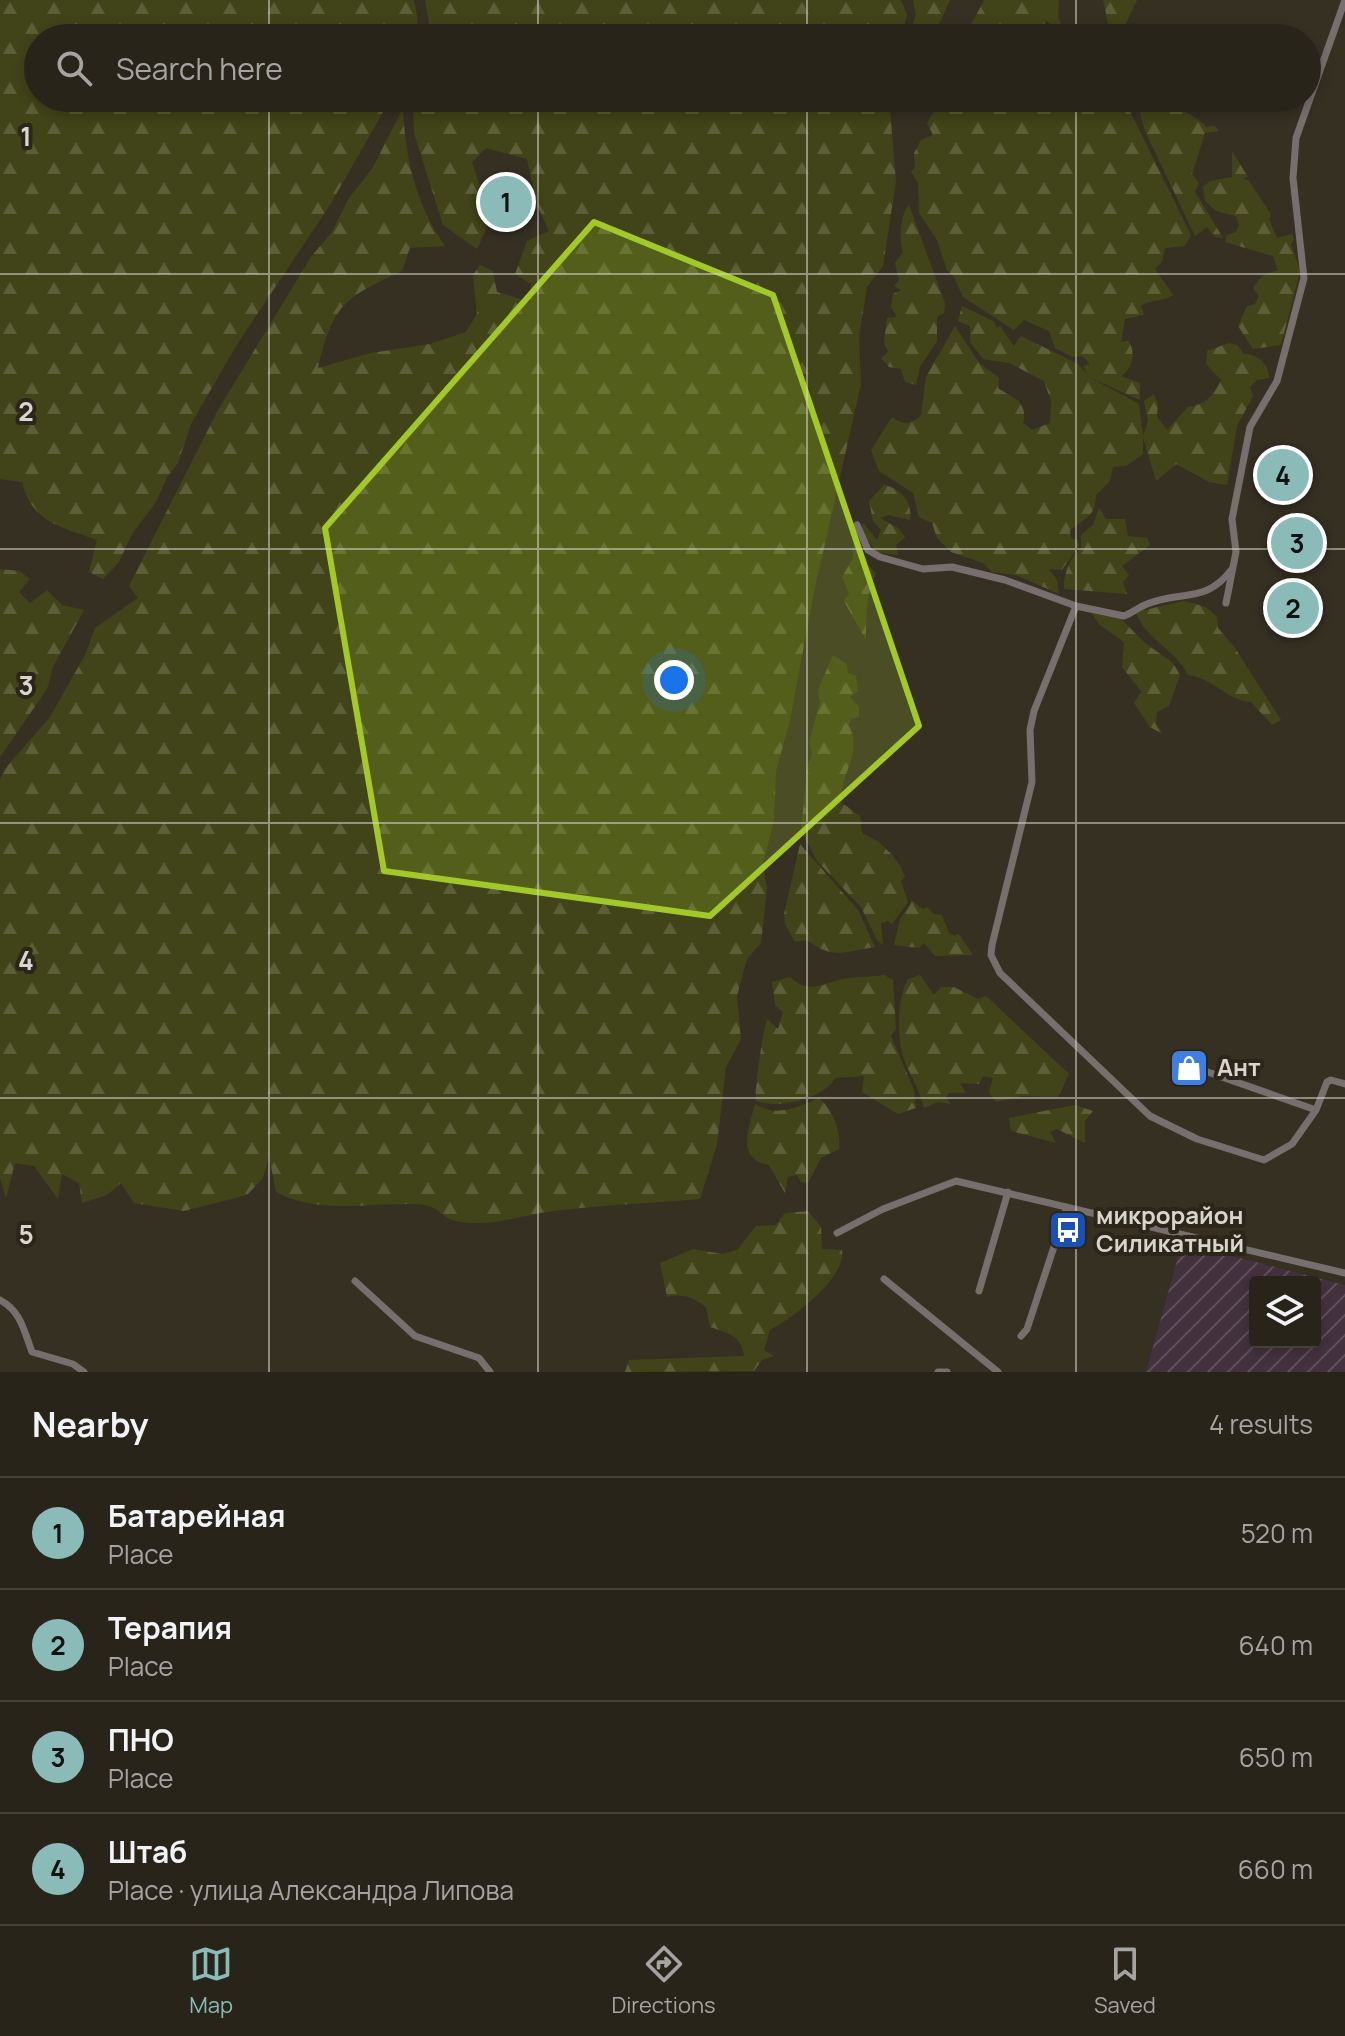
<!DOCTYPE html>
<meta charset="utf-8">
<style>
:root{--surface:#28241a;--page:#302c23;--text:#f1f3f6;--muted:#a5a4a2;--line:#444139;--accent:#8bbbb9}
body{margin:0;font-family:Manrope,sans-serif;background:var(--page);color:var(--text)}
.controls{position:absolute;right:24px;bottom:24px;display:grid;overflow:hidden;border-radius:8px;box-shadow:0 4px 12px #0003}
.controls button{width:72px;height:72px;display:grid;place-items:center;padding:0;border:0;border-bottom:2px solid var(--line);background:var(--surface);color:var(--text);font:40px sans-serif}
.you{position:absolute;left:674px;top:680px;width:28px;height:28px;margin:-20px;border:6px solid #fff;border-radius:50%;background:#1a73e8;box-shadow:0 0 0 12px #1a73e833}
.badge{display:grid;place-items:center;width:52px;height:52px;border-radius:50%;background:var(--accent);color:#111;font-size:26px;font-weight:700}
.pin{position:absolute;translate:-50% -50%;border:4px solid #fff;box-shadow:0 2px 8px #0006}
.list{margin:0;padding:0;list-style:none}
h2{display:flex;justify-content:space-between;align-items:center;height:104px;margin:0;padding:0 32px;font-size:34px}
h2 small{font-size:26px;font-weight:400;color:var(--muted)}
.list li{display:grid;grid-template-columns:52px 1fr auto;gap:24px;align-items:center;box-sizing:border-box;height:112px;padding:0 32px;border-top:2px solid var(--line)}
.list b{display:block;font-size:30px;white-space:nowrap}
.list p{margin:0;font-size:26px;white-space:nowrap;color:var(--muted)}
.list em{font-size:26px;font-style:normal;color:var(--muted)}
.icon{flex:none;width:44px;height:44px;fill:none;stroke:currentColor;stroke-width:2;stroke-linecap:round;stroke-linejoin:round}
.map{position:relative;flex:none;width:1345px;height:1372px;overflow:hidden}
.search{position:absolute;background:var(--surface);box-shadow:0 4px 12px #0003;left:24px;right:24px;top:24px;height:88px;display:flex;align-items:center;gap:20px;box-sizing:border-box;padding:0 28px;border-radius:44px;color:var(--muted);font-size:30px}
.sheet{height:552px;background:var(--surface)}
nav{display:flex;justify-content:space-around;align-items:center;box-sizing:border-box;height:112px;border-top:2px solid var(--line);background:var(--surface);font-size:22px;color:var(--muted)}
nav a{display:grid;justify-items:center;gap:4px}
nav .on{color:var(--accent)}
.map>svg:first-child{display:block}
.industrial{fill:url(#industrial-furrows);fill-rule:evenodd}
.forest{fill:url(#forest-firs)}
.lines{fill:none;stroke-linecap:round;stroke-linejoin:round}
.street{stroke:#776f6d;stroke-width:7}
.marked{fill:#a2c929;fill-opacity:0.2;stroke:#a2c929;stroke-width:6;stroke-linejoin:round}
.grid{fill:none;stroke:#d8d5cd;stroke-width:2;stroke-opacity:0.55}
.labels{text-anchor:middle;stroke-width:8;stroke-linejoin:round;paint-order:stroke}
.poi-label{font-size:24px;font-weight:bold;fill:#d8d5cd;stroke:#2b2619;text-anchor:start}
.grid-label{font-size:26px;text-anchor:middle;font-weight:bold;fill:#d8d5cd;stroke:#2b2619;stroke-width:8;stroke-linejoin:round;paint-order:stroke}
</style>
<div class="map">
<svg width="1345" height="1372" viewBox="0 0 1345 1372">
<defs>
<pattern id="industrial-furrows" width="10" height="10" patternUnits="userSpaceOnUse" patternTransform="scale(2)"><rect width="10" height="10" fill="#43323e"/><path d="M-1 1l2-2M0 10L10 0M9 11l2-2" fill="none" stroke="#5d4f59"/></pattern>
<pattern id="forest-firs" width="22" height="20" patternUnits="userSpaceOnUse" patternTransform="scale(2)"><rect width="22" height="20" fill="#414418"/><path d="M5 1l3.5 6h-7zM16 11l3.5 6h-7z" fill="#5c5e38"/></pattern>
</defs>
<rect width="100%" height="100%" fill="#363023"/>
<path class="industrial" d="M1182,1243L1345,1285V1372H1146ZM1255,1282H1315V1342H1255Z"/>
<path class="forest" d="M0,0H414C417,12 419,26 415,38H38V98H391L330,205L236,346L191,424L178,463L167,477L156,502L132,534L119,562L103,579L89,572L97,540C62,527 32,523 22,482L0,479Z
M425,0H901L907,15L901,38H428L430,29Z
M913,0H950L933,38H908L916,15Z
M984,0H1059L1058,17L1064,32L1061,33L1047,21L1039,29L1046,38H962V32L971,25Z
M1103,0H1137L1125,25L1118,27L1117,38L1111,37Z
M413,98H889L896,181L883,266L867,287L859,336L861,384L814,592L790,720L776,771L774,820L763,864L767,889L761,943L747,959L737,996L741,1039L726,1067L717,1144L700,1199C651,1203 602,1205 553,1211C522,1215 489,1228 456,1221C438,1217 442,1204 413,1204C367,1203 316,1214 276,1192L269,1156L263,1178L247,1195L184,1211L134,1203L121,1183L107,1195L82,1203L79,1183L62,1174L58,1199L34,1166L15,1163L6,1198L0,1177V780L4,770L50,717L85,655L95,628L138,598L129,586L218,410L311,257L332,232L349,198L372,169L403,108C405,158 416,205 445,246L410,248L402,271C344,298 333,304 318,368L371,353L430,344L466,332L477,314L473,275L480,265L493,271L497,292L530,302L531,284L515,274L527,241L549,231L537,205L527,159L486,148L472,162L491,218L477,249L443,225L414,133Z
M1025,98H1120L1126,103L1191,235L1185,246L1165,248L1162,262L1155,269L1173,295C1162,302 1152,299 1141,306L1144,315L1125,319L1121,342L1128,341C1137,352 1132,369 1121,376L1140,383V400L1089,377L1139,404L1143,436L1148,421L1144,401L1154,394L1158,404L1157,417L1167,430L1188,407C1206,405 1214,395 1221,380L1206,364L1207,351L1229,343L1237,345L1244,354C1258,354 1269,364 1269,378L1257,380L1250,387L1253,396L1237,426L1227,485L1209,482L1176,464L1156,481L1143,437V454L1126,466L1113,467L1110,481L1096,495C1096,518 1083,518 1070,531L1071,538L1078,540L1079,546L1062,570L1049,569L1057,580L1059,594L1016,575L992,572L983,563L951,552L937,538L932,523L919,517L913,493L879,471L871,450L892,417C902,425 911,425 921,415L926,377L955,326L979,363L999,378L998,388C1011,397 1029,402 1023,423L1032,430L1050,423L1051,401L1044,381L1009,363L983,359L970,342V326L958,321L962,306L993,321L997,328L1000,326L1014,346L1021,336L1078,364L1087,374L1083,366L1090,364L1082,356L1073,357L1055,348L1049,331L1024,320L1014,330L963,297L954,277L947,270L937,240L919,213L918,183L911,172L915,167L914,153L921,140L933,135L927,123L937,106C944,105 949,108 956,108C976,107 1000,88 1018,105Z
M1125,98C1151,98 1187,107 1207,127L1214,125L1219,131L1205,133L1192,174L1199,183L1195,192L1223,238L1215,237L1207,227L1195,236L1145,131L1139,110Z
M1232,151L1248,177L1243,178L1249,181L1271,214L1269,219L1277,238L1292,234L1294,239L1291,244L1300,271L1281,345L1253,349L1238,326L1247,306L1255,304L1259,296L1253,288L1262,276L1278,270L1273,256L1225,242L1227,235L1236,232L1239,225L1236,216L1216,211L1205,201L1203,187L1210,181L1232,177Z
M909,205L945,303L944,313L937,317V341L920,367L916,385L905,382L901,369L889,367L881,358L888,352L884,342L887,318L897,317L891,307L893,294L901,290L894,286L899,280L895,263L903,252C899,240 900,214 909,205Z
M884,485C901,488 913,503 910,520L889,515L880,518L898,528L905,537L896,545L898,555L877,552L861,532L863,523L877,540L881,530L873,521L869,501Z
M1099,508L1106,519H1125L1128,536L1147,538L1150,545L1122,566L1129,575L1123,582L1127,594L1064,589C1063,575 1070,557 1081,548V535L1093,525Z
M853,534L860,538L865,562L876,573C866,595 866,616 866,640L844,601L849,594L842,577L853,558Z
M0,569L19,571L30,579L19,592L30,603L47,590L62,605L84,610L53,667L47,689L0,757Z
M1184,601L1206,607L1217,617L1218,628L1235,648L1281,720L1272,725L1251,702C1226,700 1215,679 1188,675C1174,647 1145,640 1136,612Z
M1091,613L1121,619L1145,643L1173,663L1180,675L1169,706L1157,712L1156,723L1163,734L1150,727L1134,703L1141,691L1122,667L1124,642L1100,625Z
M833,655L847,664L848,673L856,676L858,691L850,697L859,707V717L851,719L849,725C864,754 837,777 842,803L860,816L862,834C879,838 900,860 905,877L901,881L908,902L892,924L888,921L881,923L883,945L877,940L861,907L817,861L801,831L807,767L812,754L809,742L820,702L818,690Z
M800,844L858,910L875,947C841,952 836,960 806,940L795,942L785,924L784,914Z
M912,901L923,909L927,907L934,914L942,915L949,933L955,936L958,933L973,955L935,956L924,943L919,948L894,945L900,919Z
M884,975L893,980L896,1029L891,1036L914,1090L916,1108L898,1114L862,1092L864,1076L835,1078C825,1098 777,1110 756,1101C754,1090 763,1031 767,1019L778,1029L783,1012L775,1005L772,982L790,977C807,993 819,986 838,980C848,977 872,977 884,975Z
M920,975L934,995L941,987H954L978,999L986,996L1069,1074L1058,1097L1022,1096L996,1102L989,1092L993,1078L983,1076L979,1084L960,1083L966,1093H949L946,1097L951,1104L938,1102L924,1108C920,1092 914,1081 907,1067C896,1042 896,1002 908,979Z
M819,1098C833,1110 841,1130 839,1149L821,1158L808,1183L801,1182L797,1175L788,1177L785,1193L769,1165C735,1159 749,1128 755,1104C777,1118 798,1107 819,1098Z
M1075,1105L1093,1111L1085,1121V1143L1057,1129L1050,1132L1056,1143L1011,1131L1009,1118Z
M808,1211L821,1227L822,1249L842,1250C847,1277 793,1318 770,1330L764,1350L774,1356L762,1360L754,1371L625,1372L629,1360L744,1356C742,1336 728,1333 710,1327L706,1307C693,1297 683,1293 667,1297L660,1263L693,1249L722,1254L737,1250L756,1226L776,1225L785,1213Z"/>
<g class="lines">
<path class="street" d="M857,525L868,550L880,557L923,569L952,567L1005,580L1076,606L1124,616C1132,613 1139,607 1147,604C1181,590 1206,604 1232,569
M1226,603L1236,552L1232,519L1250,427L1277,381L1304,278L1293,178L1296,138L1345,0
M1076,606L1034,711L1030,730L1032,782L992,945L991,955L1000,973L1150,1116L1197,1139L1264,1160L1292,1144L1316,1110
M1199,1069L1316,1110L1327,1082L1331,1080L1345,1084
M837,1233L883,1209L956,1181L1345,1273
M884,1279L998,1372
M355,1281L415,1336L479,1358L490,1372
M979,1291L1008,1192
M0,1300C21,1311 24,1331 32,1352L73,1364L84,1372
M1021,1336L1027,1329L1067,1207
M938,1372H947"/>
</g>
<path class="marked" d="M594,222L773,295L919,726L710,916L384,871L325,528Z"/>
<path class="grid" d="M269,0V38M538,0V38M807,0V38M1076,0V38M269,98V1372M538,98V1372M807,98V1372M1076,98V1372M0,274H1345M0,549H1345M0,823H1345M0,1098H1345"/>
<defs>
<symbol id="shop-square" viewBox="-11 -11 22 22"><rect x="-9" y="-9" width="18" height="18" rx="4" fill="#3f7fe0" stroke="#2b2619"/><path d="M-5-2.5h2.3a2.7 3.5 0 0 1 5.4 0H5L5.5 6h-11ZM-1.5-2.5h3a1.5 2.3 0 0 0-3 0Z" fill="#fff"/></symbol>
<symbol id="bus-square" viewBox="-11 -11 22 22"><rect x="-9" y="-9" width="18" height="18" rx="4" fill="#1a4fb4" stroke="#2b2619"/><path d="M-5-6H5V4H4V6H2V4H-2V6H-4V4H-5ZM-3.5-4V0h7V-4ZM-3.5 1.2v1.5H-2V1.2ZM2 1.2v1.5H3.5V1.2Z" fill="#fff"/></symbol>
</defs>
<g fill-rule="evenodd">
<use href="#shop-square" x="1167" y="1046" width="44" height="44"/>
<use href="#bus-square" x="1046" y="1208" width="44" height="44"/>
</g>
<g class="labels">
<g class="poi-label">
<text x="1217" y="1076">Ант</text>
<text x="1096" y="1224">микрорайон<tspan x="1096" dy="28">Силикатный</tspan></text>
</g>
</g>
<g class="grid-label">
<text x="26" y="146">1</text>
<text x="26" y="421">2</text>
<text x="26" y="695">3</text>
<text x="26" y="970">4</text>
<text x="26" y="1244">5</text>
</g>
</svg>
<div class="controls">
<button><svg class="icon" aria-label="layers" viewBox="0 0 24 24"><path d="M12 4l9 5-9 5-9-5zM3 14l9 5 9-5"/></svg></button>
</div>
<div class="you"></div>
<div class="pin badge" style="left:506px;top:202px">1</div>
<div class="pin badge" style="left:1293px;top:608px">2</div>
<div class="pin badge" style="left:1297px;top:543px">3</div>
<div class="pin badge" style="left:1283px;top:475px">4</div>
<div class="search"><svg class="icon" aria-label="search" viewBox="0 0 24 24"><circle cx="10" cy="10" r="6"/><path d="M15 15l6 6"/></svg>Search here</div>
</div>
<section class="sheet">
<h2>Nearby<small>4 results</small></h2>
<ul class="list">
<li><span class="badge">1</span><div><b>Батарейная</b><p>Place</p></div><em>520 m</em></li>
<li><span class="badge">2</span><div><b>Терапия</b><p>Place</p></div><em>640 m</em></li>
<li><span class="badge">3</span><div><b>ПНО</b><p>Place</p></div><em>650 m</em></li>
<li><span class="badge">4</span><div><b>Штаб</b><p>Place · улица Александра Липова</p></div><em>660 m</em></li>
</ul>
</section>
<nav>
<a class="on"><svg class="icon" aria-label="map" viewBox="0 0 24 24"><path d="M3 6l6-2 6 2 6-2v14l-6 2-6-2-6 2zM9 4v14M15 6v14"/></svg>Map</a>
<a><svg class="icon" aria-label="directions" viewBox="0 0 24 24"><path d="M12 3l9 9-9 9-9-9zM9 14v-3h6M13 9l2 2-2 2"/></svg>Directions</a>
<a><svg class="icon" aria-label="saved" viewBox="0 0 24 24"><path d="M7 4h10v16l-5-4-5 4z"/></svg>Saved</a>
</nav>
